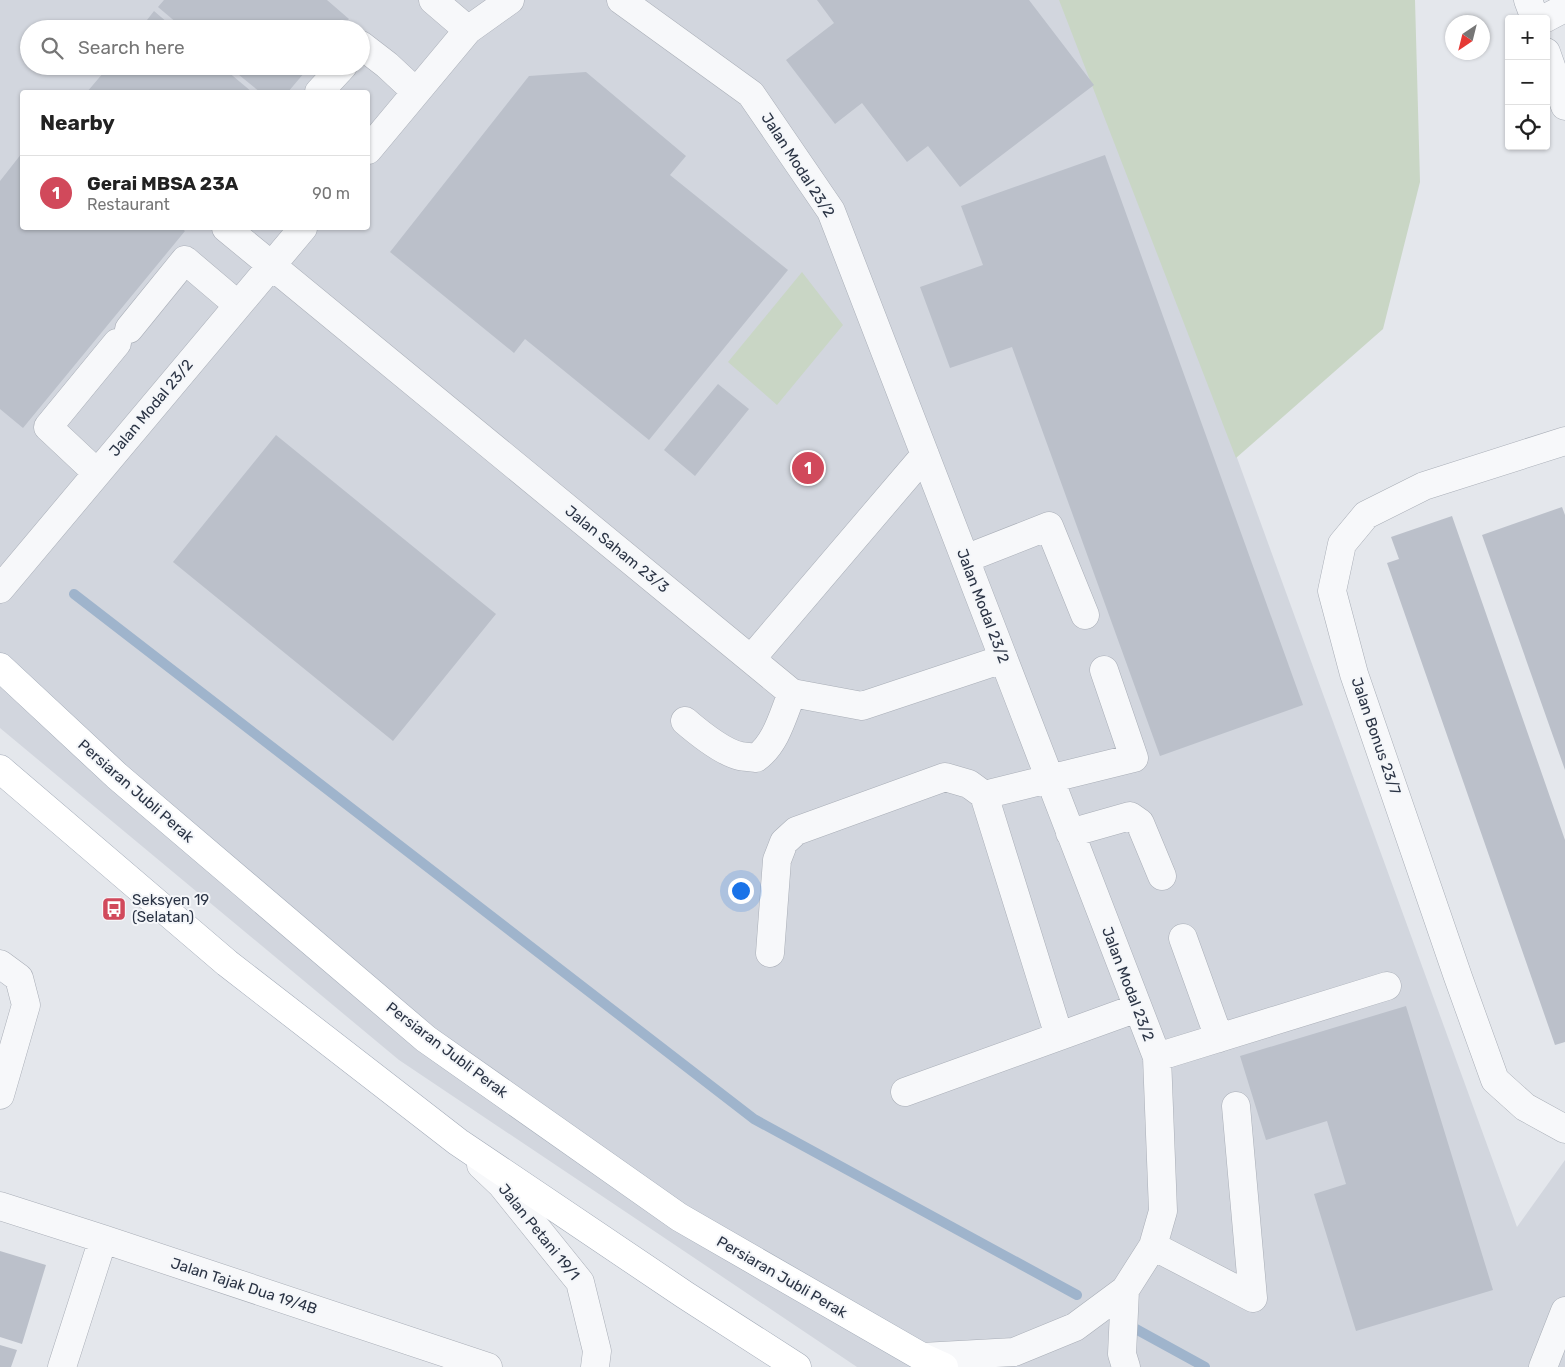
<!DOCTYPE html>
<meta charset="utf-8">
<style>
:root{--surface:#fff;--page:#f6f6f6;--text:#222;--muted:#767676;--line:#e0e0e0;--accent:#d1495b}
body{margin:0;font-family:Rubik,sans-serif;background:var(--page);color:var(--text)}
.controls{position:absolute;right:15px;top:15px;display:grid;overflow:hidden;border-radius:5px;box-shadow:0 1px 4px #0004}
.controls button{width:45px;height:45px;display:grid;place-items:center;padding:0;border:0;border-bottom:1px solid var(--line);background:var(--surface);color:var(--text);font:25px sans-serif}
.compass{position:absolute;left:1445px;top:15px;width:45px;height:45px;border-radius:50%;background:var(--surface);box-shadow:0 1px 4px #0004;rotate:215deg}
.you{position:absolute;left:740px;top:890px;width:18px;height:18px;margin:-12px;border:4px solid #fff;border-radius:50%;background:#1a73e8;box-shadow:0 0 0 8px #1a73e833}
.badge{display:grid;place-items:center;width:32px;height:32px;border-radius:50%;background:var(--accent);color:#fff;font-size:16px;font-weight:700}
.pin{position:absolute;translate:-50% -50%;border:2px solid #fff;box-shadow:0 1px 5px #0006}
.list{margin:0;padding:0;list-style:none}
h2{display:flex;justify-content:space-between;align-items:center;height:65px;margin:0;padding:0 20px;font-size:21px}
h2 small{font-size:16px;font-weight:400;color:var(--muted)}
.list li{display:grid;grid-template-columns:32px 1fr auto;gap:15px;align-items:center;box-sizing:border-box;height:75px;padding:0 20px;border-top:1px solid var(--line)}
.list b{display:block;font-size:19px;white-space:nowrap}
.list p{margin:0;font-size:16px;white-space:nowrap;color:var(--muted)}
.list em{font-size:16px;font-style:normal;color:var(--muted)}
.icon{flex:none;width:28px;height:28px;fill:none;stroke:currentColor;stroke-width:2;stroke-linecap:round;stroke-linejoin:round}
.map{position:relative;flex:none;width:1565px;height:1367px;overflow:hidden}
.search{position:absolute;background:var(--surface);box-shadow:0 1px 4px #0004;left:20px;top:20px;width:350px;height:55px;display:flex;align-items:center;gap:12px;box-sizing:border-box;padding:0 18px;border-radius:28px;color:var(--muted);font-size:19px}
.panel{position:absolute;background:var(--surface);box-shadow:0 1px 4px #0004;left:20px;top:90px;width:350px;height:140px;border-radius:5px}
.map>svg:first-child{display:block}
.built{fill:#d2d6de;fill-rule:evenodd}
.green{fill:#c9d6c5}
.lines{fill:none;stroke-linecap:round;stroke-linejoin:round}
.stream{stroke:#9fb4cc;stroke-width:10}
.building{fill:#bbc0ca}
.minor-casing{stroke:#a9aeb7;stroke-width:29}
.major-casing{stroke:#a3abb8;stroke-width:29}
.minor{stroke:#f7f8fa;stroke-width:28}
.major{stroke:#fff;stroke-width:28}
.labels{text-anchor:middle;stroke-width:4;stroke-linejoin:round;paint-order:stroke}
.street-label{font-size:15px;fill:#2b3445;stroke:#f4f6f9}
.poi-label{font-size:15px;fill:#2b3445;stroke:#f4f6f9;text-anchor:start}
</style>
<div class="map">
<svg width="1565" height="1367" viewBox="0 0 1565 1367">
<rect width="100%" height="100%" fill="#e4e7ec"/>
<path class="built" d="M0,0H1060L1125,150L1517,1227L1565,1160V1367H857L399,1060L0,728ZM29,29H361V66H29ZM22,92H368V228H22Z"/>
<path class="green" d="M1059,0H1415L1420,182L1383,329L1236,458Z
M802,272L843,325L777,405L728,362Z"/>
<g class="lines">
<path class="stream" d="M74,594L754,1119L1077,1295
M1134,1328L1205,1367"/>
</g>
<path class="building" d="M164,0H327L349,19L341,29H184L158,7Z
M817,0H1029L1094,85L960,187L928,146L907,162L862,103L835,124L786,60L834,23Z
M154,11L175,29H140Z
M109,66H221L252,92H87Z
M228,66H310L288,92H260Z
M586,72L686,156L670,175L788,270L649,440L525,339L514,353L390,252L529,76Z
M22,153V228H181L185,231L23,428L0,409V181Z
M1105,155L1303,705L1160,756L1012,347L950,368L920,287L983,265L961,206Z
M718,384L749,409L695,476L664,450Z
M276,435L496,614L393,741L173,562Z
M1562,507L1565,515V770L1482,535Z
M1452,516L1565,840V1042L1555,1045L1387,563L1399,559L1391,537Z
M1406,1006L1493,1290L1356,1331L1314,1194L1346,1184L1327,1121L1266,1140L1240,1056Z
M0,1251L46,1265L22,1344L0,1337Z
M0,1345L17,1350L11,1367H0Z"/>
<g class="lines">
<defs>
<path id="minor" d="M433,0L468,30
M621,0L751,94L831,211L1157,1057L1163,1211L1153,1246L1125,1290L1075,1327L1014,1352L922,1357
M1528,0L1535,19
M1544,19L1565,8
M361,45L387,65L416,92
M1546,52L1565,106
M319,92L343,66
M368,150L468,30L510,0
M226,228L792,693L862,706L1003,659
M129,329L185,260L238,305
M1565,441L1424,486L1366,515L1342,544L1332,591L1354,674L1458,977L1495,1080L1525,1107L1565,1129
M97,473L48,427L117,343
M965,559L1049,526L1085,615
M0,589L303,228
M751,659L925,455
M685,721C699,733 722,752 740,756C745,757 751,757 756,758C776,744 783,715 792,693
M984,795L1134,758L1104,670
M1070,833L1130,816L1140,823L1162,876
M1183,938L1219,1038
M770,953L777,860L784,842L796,831L945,777L969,784L984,795L1059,1036
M0,964L19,978L26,1005L0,1095
M1157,1057L1387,986
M905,1092L1137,1008
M1236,1106L1253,1298
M481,1165L501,1184L580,1282L597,1351L595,1367
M0,1206L103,1239L488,1367
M1153,1246L1253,1298
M1125,1290L1122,1354L1126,1367
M62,1367L103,1239
M1543,1367L1565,1311"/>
<path id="major" d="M0,667L117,776L426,1039L679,1217L922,1357L944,1367
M0,769L227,963L458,1142L685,1295L797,1367"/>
</defs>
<use href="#minor" class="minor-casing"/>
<use href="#major" class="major-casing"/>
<use href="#minor" class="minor"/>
<use href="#major" class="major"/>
</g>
<defs>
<symbol id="bus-square" viewBox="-11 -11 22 22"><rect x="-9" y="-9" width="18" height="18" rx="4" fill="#d1495b" stroke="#f4f6f9"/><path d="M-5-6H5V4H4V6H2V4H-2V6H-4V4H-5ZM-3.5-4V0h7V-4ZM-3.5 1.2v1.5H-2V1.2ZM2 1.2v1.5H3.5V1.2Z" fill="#fff"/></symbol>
</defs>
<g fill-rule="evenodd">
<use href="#bus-square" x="100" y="895" width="28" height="28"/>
</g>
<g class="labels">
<g class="street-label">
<text transform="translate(798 165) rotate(57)" y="5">Jalan Modal 23/2</text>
<text transform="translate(151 408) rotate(-50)" y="5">Jalan Modal 23/2</text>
<text transform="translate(617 549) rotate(39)" y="5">Jalan Saham 23/3</text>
<text transform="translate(983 606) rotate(69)" y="5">Jalan Modal 23/2</text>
<text transform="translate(1376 736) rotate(71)" y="5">Jalan Bonus 23/7</text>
<text transform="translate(136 791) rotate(41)" y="5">Persiaran Jubli Perak</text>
<text transform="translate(1128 984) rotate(69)" y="5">Jalan Modal 23/2</text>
<text transform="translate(447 1050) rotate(37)" y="5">Persiaran Jubli Perak</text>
<text transform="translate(539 1232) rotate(51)" y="5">Jalan Petani 19/1</text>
<text transform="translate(782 1277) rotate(30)" y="5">Persiaran Jubli Perak</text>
<text transform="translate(244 1286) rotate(18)" y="5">Jalan Tajak Dua 19/4B</text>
</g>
<g class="poi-label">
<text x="132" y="905">Seksyen 19<tspan x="132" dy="17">(Selatan)</tspan></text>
</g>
</g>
</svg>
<div class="controls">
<button>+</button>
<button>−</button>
<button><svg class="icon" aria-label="locate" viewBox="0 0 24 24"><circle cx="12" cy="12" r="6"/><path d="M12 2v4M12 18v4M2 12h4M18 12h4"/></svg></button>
</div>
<svg class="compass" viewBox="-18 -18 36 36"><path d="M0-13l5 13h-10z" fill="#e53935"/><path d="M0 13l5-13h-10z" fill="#767676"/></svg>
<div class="you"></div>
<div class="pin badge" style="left:808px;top:468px">1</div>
<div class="search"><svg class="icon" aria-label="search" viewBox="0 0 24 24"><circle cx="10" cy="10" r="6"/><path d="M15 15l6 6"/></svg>Search here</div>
<section class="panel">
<h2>Nearby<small></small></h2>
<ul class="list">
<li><span class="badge">1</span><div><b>Gerai MBSA 23A</b><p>Restaurant</p></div><em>90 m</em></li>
</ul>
</section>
</div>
